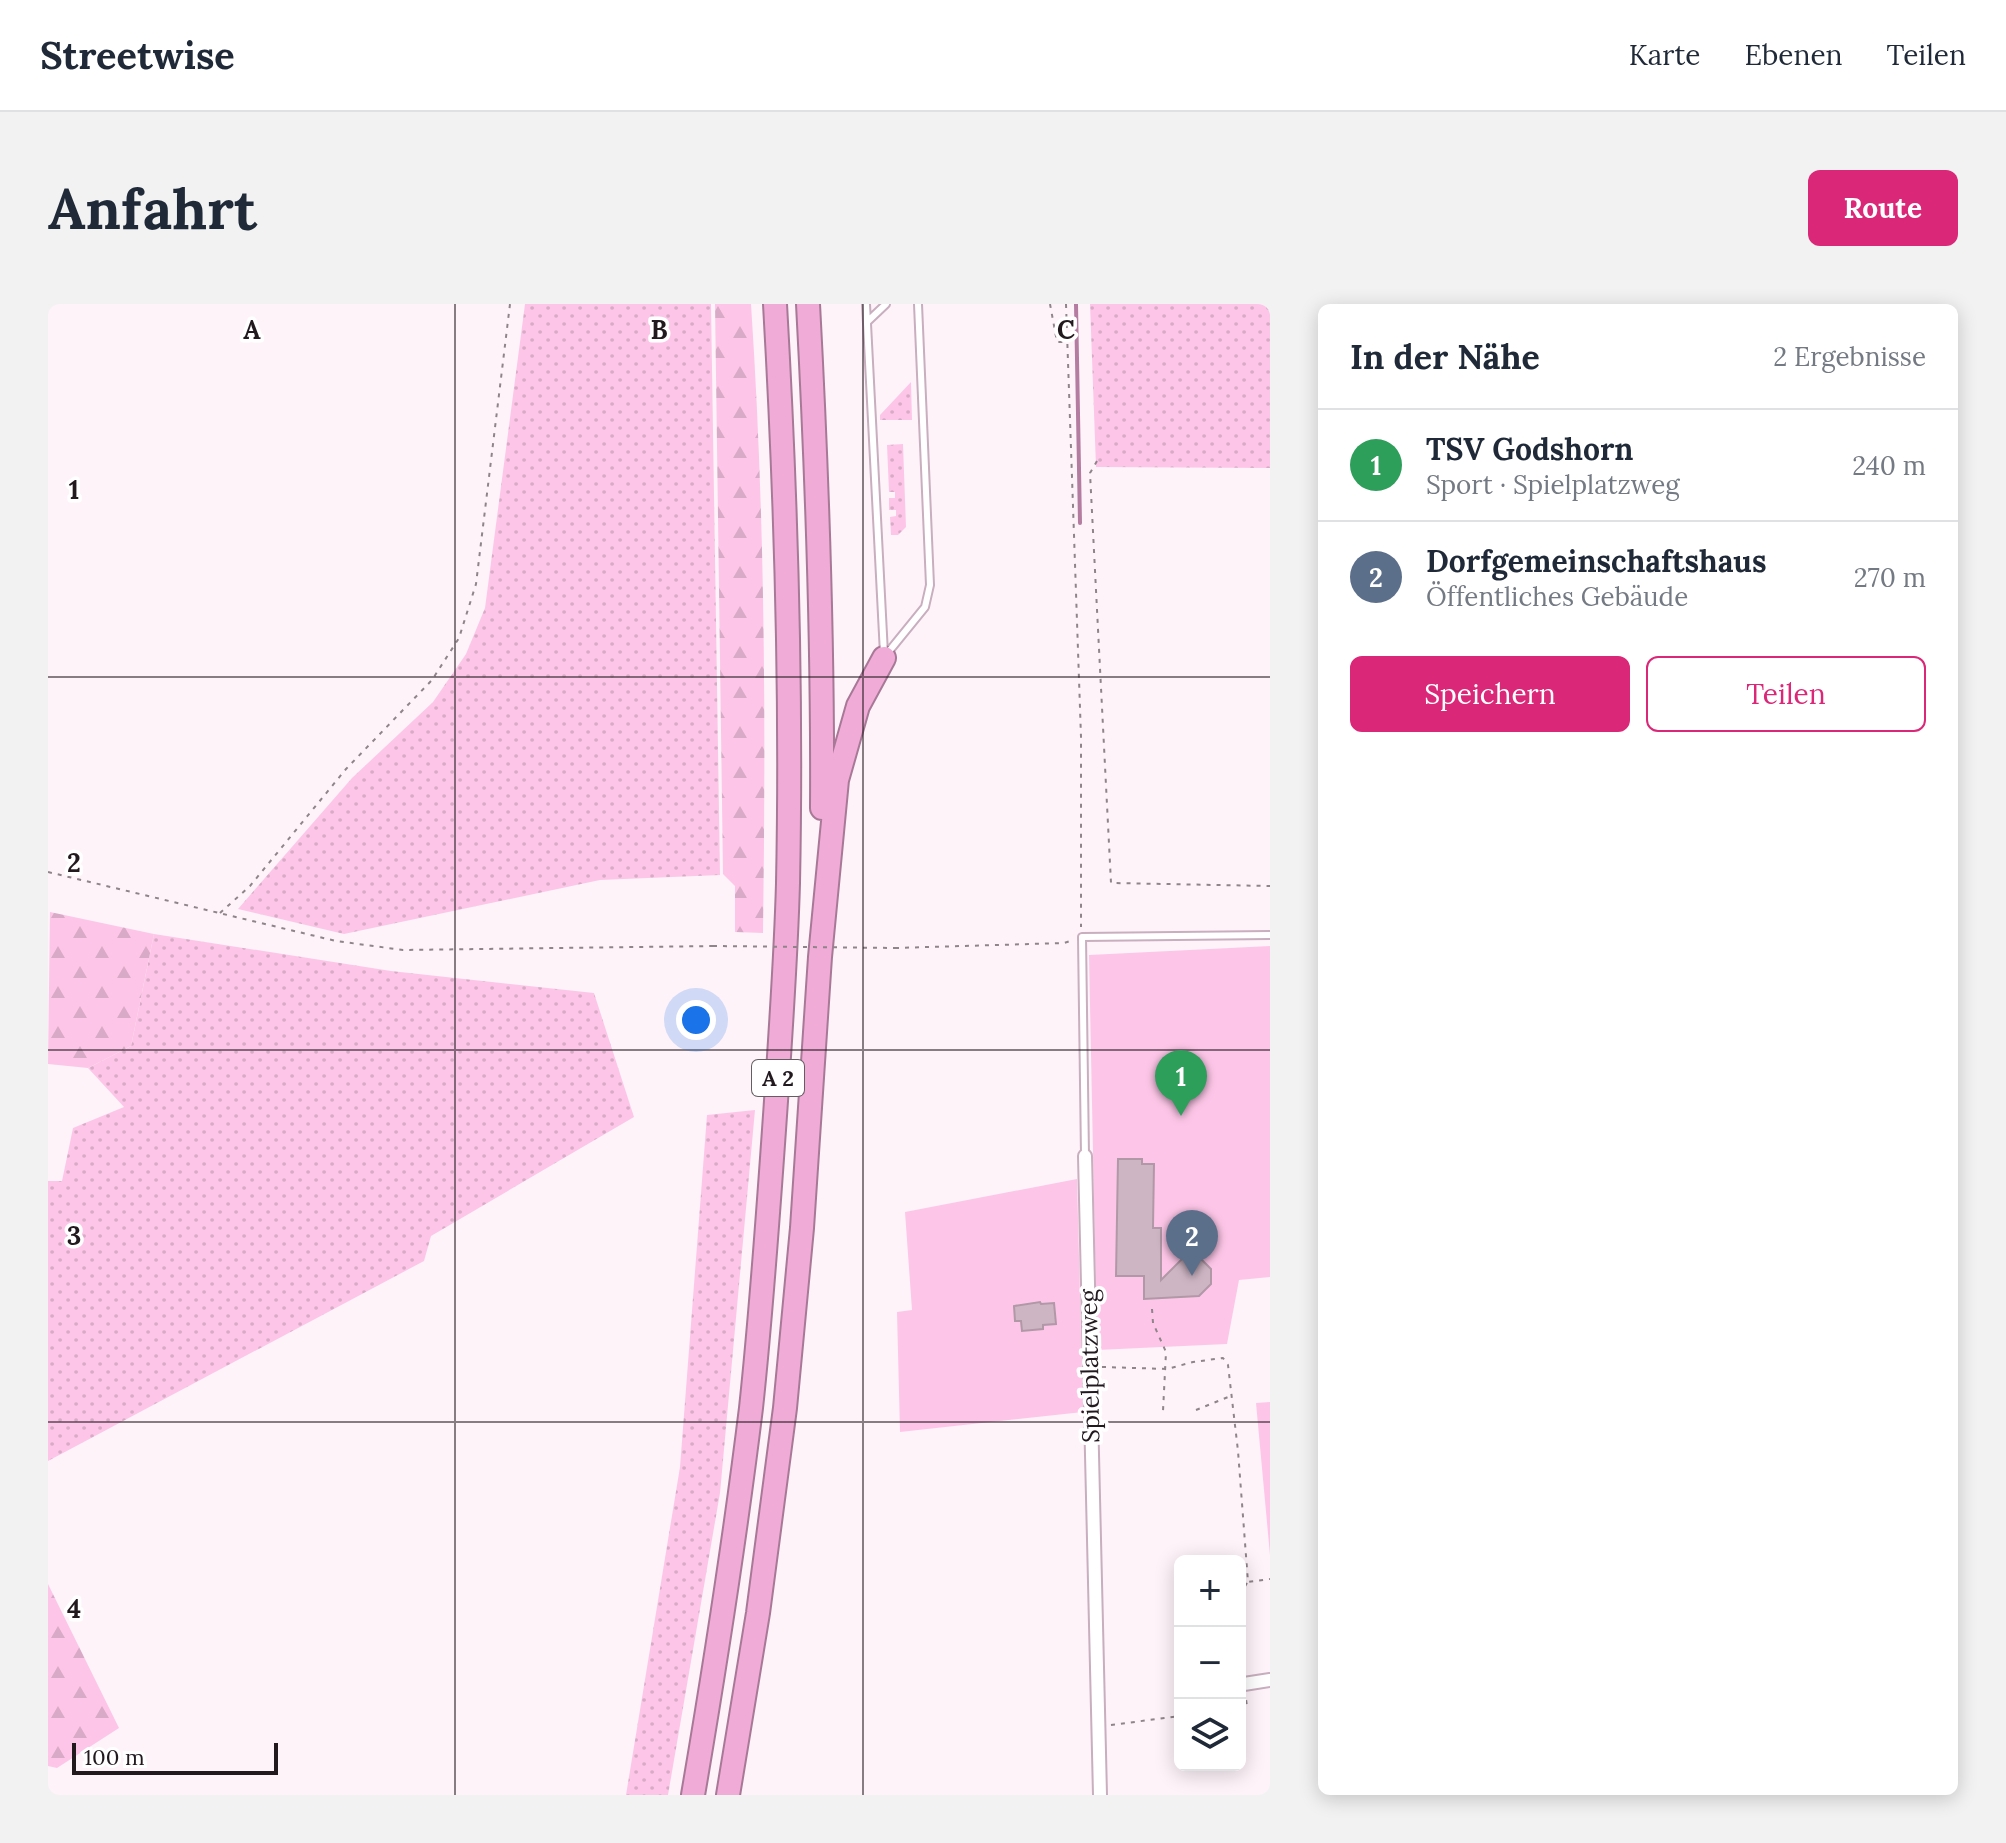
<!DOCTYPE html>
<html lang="de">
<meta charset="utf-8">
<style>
:root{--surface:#fff;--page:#f2f2f3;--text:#1f2937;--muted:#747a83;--line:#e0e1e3;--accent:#db2777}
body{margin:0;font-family:Lora,serif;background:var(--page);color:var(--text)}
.controls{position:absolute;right:24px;bottom:24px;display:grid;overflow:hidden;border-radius:12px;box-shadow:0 4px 20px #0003}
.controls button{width:72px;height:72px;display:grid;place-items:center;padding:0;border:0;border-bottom:2px solid var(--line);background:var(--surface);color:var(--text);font:40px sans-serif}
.scale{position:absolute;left:24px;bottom:20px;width:206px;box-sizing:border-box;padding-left:8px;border:4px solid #22191f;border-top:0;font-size:22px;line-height:28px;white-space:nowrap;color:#22191f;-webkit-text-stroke:6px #fff;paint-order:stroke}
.you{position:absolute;left:648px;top:716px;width:28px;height:28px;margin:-20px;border:6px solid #fff;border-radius:50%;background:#1a73e8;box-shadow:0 0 0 12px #1a73e833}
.badge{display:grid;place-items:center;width:52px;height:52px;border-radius:50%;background:var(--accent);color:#fff;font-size:26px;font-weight:700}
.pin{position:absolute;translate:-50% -66px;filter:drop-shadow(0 2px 4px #0008)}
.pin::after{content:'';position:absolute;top:42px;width:28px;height:24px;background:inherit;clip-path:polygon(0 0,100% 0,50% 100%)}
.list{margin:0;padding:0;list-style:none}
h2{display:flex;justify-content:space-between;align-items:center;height:104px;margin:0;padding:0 32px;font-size:34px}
h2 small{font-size:26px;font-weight:400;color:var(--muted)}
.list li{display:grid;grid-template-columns:52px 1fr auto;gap:24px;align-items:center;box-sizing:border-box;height:112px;padding:0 32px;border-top:2px solid var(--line)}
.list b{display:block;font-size:30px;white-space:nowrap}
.list p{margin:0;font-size:26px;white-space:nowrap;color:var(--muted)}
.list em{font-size:26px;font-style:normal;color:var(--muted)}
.actions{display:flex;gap:16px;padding:24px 32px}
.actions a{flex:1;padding:18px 0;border:2px solid var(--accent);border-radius:12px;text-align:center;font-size:28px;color:var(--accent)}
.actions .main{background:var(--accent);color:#fff}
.icon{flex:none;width:44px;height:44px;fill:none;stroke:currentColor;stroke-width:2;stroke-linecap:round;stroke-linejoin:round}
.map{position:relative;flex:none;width:1222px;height:1491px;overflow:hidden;border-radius:12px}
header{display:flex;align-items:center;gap:48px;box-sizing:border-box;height:112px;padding:0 40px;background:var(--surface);border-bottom:2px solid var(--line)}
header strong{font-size:38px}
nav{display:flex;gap:44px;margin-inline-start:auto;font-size:28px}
.intro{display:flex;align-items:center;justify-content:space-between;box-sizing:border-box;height:192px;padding:0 48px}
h1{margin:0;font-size:56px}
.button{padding:20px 36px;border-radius:12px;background:var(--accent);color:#fff;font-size:28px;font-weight:700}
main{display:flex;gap:48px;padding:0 48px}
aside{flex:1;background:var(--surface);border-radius:12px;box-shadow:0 4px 20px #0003}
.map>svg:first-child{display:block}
.grass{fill:url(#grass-dots)}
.forest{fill:url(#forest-firs)}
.garden{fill:#fdc6e8}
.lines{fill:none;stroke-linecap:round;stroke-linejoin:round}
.stream{stroke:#b47ca0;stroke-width:4}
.building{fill:#ceb5c4;stroke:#b198a7;stroke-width:2}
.lane-casing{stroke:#c8aebe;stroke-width:10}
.street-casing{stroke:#c8aebe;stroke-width:16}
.highway-casing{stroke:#a87897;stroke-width:26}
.path{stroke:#8e848a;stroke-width:2;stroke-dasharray:4 6;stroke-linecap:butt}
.lane{stroke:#fff;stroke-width:6}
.street{stroke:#fff;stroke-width:12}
.highway{stroke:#f0abd7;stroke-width:22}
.path-bridge{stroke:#8e848a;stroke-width:2;stroke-dasharray:4 6;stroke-linecap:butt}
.grid{fill:none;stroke:#22191f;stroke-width:2;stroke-opacity:0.55}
.labels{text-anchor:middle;stroke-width:7;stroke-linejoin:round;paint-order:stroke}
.shield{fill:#fff;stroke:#645e62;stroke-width:2}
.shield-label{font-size:22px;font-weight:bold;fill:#22191f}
.street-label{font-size:24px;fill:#22191f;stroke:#fff}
.grid-label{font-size:26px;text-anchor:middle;font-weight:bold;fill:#22191f;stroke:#fff;stroke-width:7;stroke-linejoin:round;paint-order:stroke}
</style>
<header>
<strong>Streetwise</strong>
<nav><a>Karte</a><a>Ebenen</a><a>Teilen</a></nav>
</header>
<div class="intro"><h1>Anfahrt</h1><a class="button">Route</a></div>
<main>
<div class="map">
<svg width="1222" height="1491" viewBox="0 0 1222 1491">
<defs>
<pattern id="grass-dots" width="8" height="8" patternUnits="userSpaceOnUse" patternTransform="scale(2)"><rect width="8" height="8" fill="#fdc6e8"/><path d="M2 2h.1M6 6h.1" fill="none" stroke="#d9aac7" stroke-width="1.8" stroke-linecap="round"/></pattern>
<pattern id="forest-firs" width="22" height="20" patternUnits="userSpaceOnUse" patternTransform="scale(2)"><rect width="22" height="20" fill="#fdc6e8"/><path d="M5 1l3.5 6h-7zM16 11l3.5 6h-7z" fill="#d9aac7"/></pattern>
</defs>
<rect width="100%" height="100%" fill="#fef3f9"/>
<path class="grass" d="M477,0H663L672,571L552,576L296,630L190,605L304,474L385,398L418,350L437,304Z
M1042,0H1222V164L1048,163Z
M863,78L864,116H832V111Z
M855,140L858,223L850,231H843L842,213L848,212V206H841V194H847V188H841L839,141Z
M106,630L343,667L546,689L586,813L383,932L376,957L0,1157V877H14L25,824L76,803L40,764L83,742Z
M707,806L672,1189L620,1491H578L632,1163L659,811Z"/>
<path class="forest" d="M667,0H703C717,209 718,419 715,629L687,628V582L675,570Z
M2,608L106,630L83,742L40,764L0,760Z
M0,1280L71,1424L9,1464L0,1462Z"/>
<path class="garden" d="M1222,642V973L1191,976L1179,1040L1049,1046L1041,651Z
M1029,875L1035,1108L852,1128L849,1008L864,1006L857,908Z
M1222,1098V1251L1208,1099Z"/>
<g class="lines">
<path class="stream" d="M1028,0L1032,219"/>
</g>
<path class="building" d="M1070,855H1094V860H1106L1105,924H1113V976L1136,953L1152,954L1163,965V980L1151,992L1096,995V972H1068Z
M992,998L993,1000L1006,999L1008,1020L995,1021V1025L974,1027L973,1017H967L966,1002Z"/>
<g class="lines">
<defs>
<path id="lane" d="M818,0L836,350
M819,18L838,0
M838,351L877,303L882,281L870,0
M1037,852L1034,633L1222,631"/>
<path id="street" d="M1037,852L1052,1491
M1196,1380L1222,1376"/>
<path id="highway" d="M760,0C769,168 775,336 774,504
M645,1491C667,1362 687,1234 703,1104C714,1002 721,899 728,797C733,724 738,652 740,579C744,386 738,193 727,0
M680,1491L710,1309L737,1104L754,924L772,653L789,476L810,402L836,354"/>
</defs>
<use href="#lane" class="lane-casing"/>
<use href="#street" class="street-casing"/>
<use href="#highway" class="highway-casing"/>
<path class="path" d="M1002,0L1009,38H1020
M1018,0L1033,433V623
M1049,157L1042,169L1063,579L1222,582
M0,568L288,637L355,646L665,642
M172,609L202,582L298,465L384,376L411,334L428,280L462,0
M847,644L1016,639L1025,636
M1104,1005L1105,1019L1118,1048L1115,1107
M1054,1063L1119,1065L1145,1058L1175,1054L1180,1061L1190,1147L1200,1278L1222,1275
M1148,1106L1180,1093
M1192,1291L1199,1279
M1192,1344L1195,1365
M1192,1404L1199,1403L1198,1395
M1063,1421L1132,1412"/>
<use href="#lane" class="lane"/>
<use href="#street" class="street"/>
<use href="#highway" class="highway"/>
<path class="path-bridge" d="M665,642L847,644"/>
</g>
<path class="grid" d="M407,0V1491M815,0V1491M0,373H1222M0,746H1222M0,1118H1222"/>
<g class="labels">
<rect class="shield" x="704" y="756" width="52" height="36" rx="6"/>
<g class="shield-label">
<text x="730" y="782">A 2</text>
</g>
<g class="street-label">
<text transform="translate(1042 1062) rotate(-91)" y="8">Spielplatzweg</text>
</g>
</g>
<g class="grid-label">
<text x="204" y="35">A</text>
<text x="611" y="35">B</text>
<text x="1018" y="35">C</text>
<text x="26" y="195">1</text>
<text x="26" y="568">2</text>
<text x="26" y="941">3</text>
<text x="26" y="1314">4</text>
</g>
</svg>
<div class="controls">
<button>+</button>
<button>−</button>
<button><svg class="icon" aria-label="layers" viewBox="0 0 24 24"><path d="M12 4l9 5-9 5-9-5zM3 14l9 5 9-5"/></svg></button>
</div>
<div class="scale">100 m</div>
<div class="you"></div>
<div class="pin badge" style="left:1133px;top:812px;background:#2e9e5b">1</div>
<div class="pin badge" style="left:1144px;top:972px;background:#5c6f8a">2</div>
</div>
<aside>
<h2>In der Nähe<small>2 Ergebnisse</small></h2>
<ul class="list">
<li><span class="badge" style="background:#2e9e5b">1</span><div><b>TSV Godshorn</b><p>Sport · Spielplatzweg</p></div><em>240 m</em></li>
<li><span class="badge" style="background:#5c6f8a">2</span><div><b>Dorfgemeinschaftshaus</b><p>Öffentliches Gebäude</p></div><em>270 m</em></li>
</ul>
<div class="actions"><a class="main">Speichern</a><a>Teilen</a></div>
</aside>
</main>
